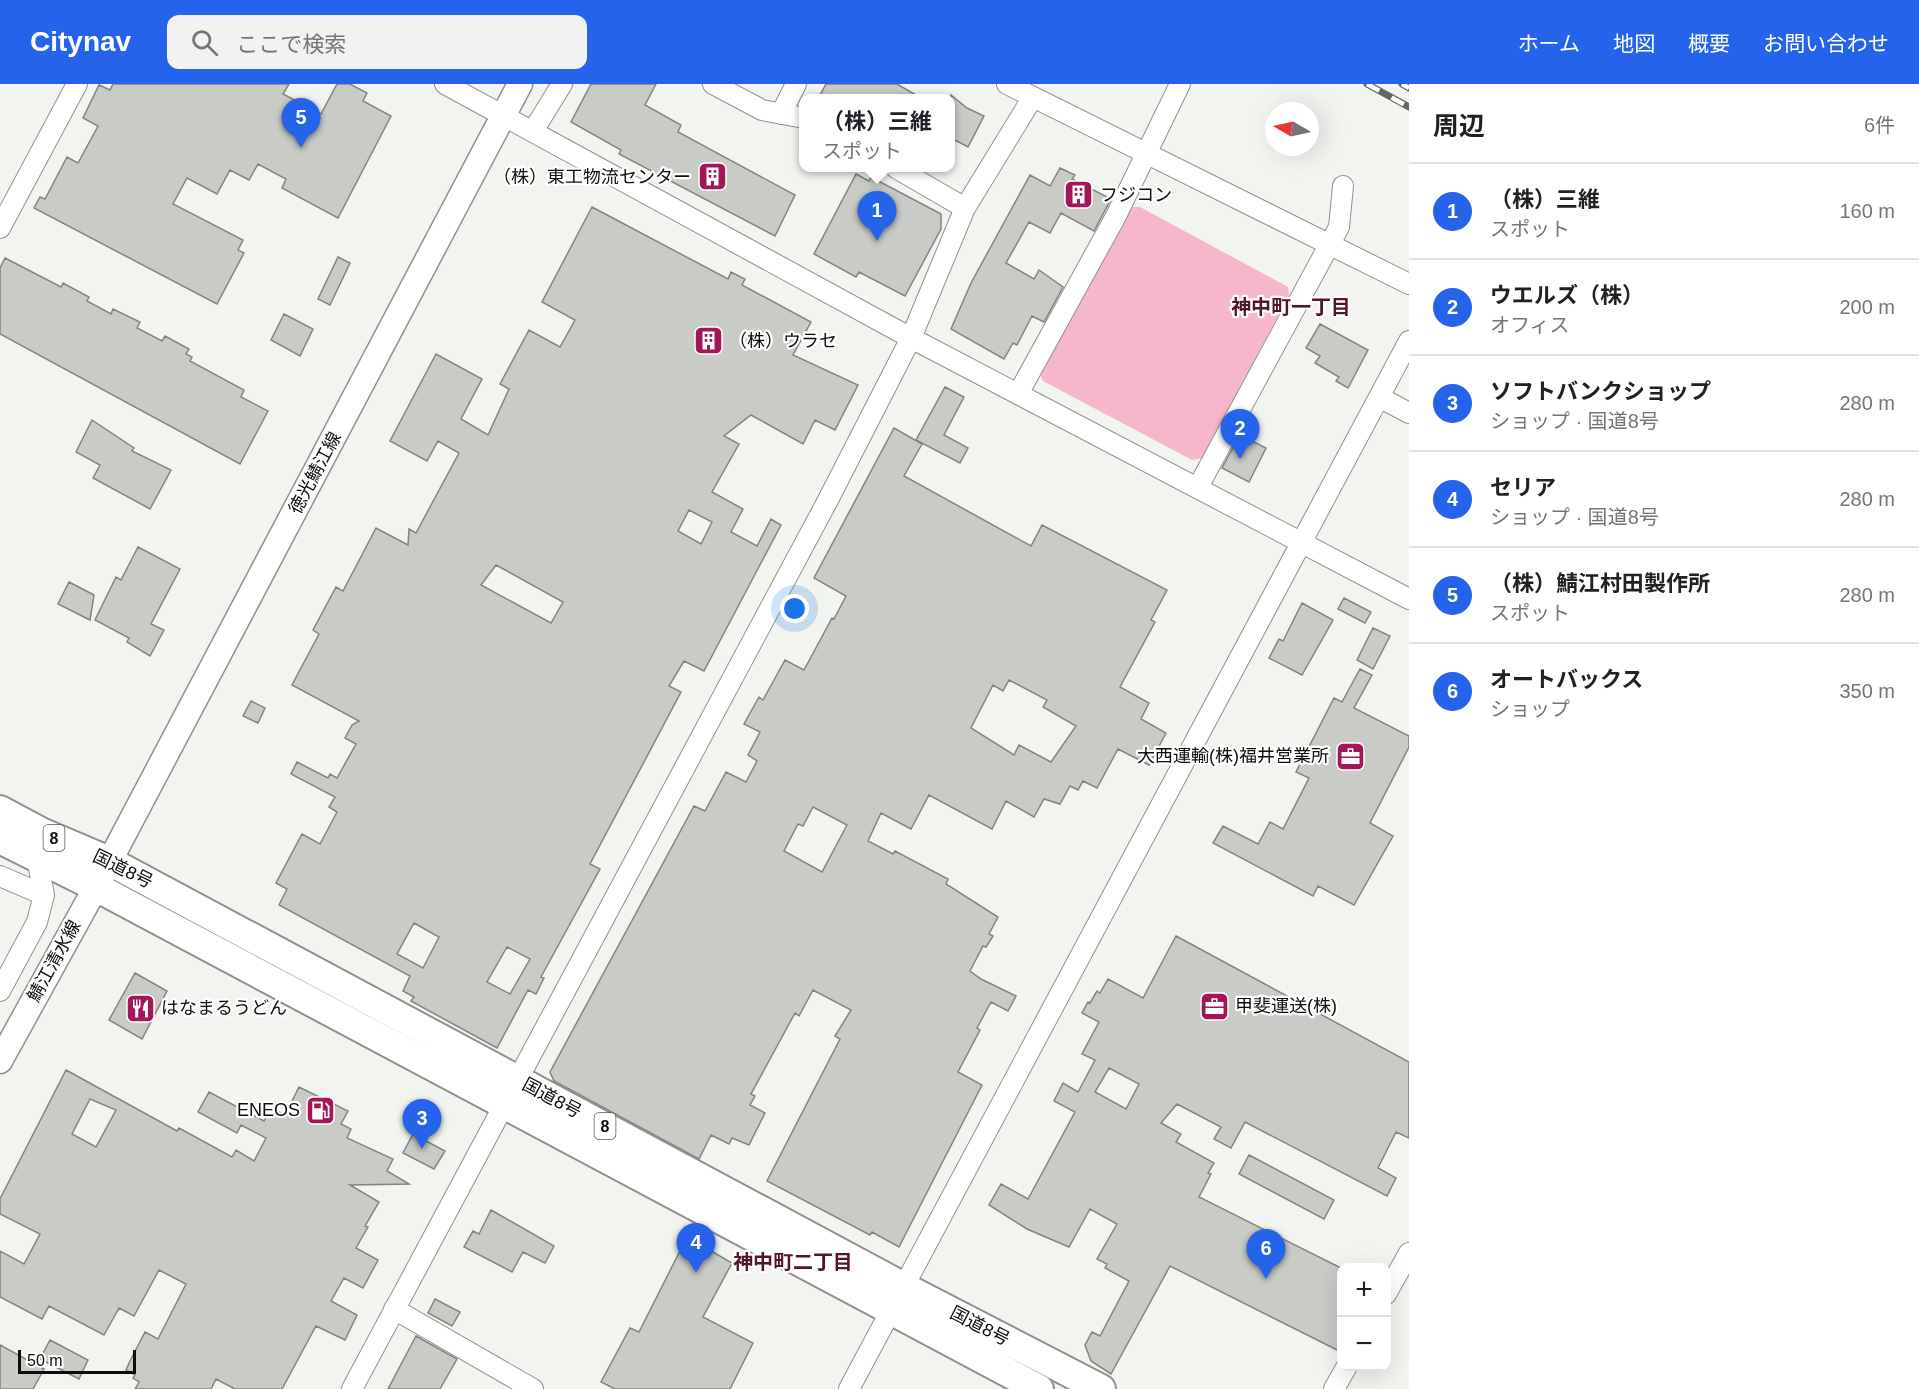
<!DOCTYPE html>
<html lang="ja">
<meta charset="utf-8">
<style>
:root{--surface:#fff;--page:#f2f2f2;--text:#202124;--muted:#757577;--line:#e0e0e0;--accent:#2563eb}
body{margin:0;font-family:Arial,"Noto Sans JP",sans-serif;background:var(--page);color:var(--text)}
.controls{position:absolute;right:18px;bottom:18px;display:grid;overflow:hidden;border-radius:12px;box-shadow:0 6px 24px #0002}
.controls button{width:54px;height:54px;display:grid;place-items:center;padding:0;border:0;border-bottom:2px solid var(--line);background:var(--surface);color:var(--text);font:30px sans-serif}
.compass{position:absolute;left:1265px;top:18px;width:54px;height:54px;border-radius:50%;background:var(--surface);box-shadow:0 6px 24px #0002;rotate:279deg}
.scale{position:absolute;left:18px;bottom:15px;width:118px;box-sizing:border-box;padding-left:6px;border:3px solid #0d0e0c;border-top:0;font-size:16px;line-height:21px;white-space:nowrap;color:#0d0e0c;-webkit-text-stroke:4px #fff;paint-order:stroke}
.you{position:absolute;left:795px;top:525px;width:21px;height:21px;margin:-15px;border:4px solid #fff;border-radius:50%;background:#1a73e8;box-shadow:0 0 0 9px #1a73e833}
.badge{display:grid;place-items:center;width:39px;height:39px;border-radius:50%;background:var(--accent);color:#fff;font-size:20px;font-weight:700}
.pin{position:absolute;translate:-50% -50px;filter:drop-shadow(0 2px 3px #0008)}
.pin::after{content:'';position:absolute;top:32px;width:21px;height:18px;background:inherit;clip-path:polygon(0 0,100% 0,50% 100%)}
.popup{position:absolute;left:799px;top:10px;width:156px;height:78px;box-sizing:border-box;display:grid;place-content:center;border-radius:12px;background:var(--surface);filter:drop-shadow(0 2px 4px #0005);font-size:20px;white-space:nowrap;color:var(--muted)}
.popup b{font-size:22px;color:var(--text)}
.popup::after{content:'';position:absolute;left:50%;top:100%;margin-left:-12px;border:12px solid transparent;border-top-color:var(--surface)}
.list{margin:0;padding:0;list-style:none}
h2{display:flex;justify-content:space-between;align-items:center;height:78px;margin:0;padding:0 24px;font-size:26px}
h2 small{font-size:20px;font-weight:400;color:var(--muted)}
.list li{display:grid;grid-template-columns:39px 1fr auto;gap:18px;align-items:center;box-sizing:border-box;height:96px;padding:0 24px;border-top:2px solid var(--line)}
.list b{display:block;font-size:22px;white-space:nowrap}
.list p{margin:0;font-size:20px;white-space:nowrap;color:var(--muted)}
.list em{font-size:20px;font-style:normal;color:var(--muted)}
.icon{flex:none;width:33px;height:33px;fill:none;stroke:currentColor;stroke-width:2;stroke-linecap:round;stroke-linejoin:round}
.map{position:relative;flex:none;width:1409px;height:1305px;overflow:hidden}
header{display:flex;align-items:center;gap:36px;box-sizing:border-box;height:84px;padding:0 30px;background:var(--accent);color:#fff}
header strong{font-size:28px}
nav{display:flex;gap:33px;margin-inline-start:auto;font-size:21px}
.search{width:420px;height:54px;background:var(--page);display:flex;align-items:center;gap:15px;box-sizing:border-box;padding:0 21px;border-radius:12px;color:var(--muted);font-size:22px}
main{display:flex}
aside{flex:1;background:var(--surface)}
.map>svg:first-child{display:block}
.green{fill:#f7b7ca}
.building{fill:#c9cbc7;stroke:#828480;stroke-width:1.5;fill-rule:evenodd}
.lines{fill:none;stroke-linecap:round;stroke-linejoin:round}
.minor-casing{stroke:#90918d;stroke-width:22}
.major-casing{stroke:#90918d;stroke-width:27}
.highway-casing{stroke:#90918d;stroke-width:32}
.minor{stroke:#fff;stroke-width:20}
.major{stroke:#fff;stroke-width:24}
.highway{stroke:#fff;stroke-width:28}
.rail-casing{stroke:#676865;stroke-width:7}
.rail{stroke:#fff;stroke-width:4.5;stroke-dasharray:14;stroke-linecap:butt}
.labels{text-anchor:middle;stroke-width:4.5;stroke-linejoin:round;paint-order:stroke}
.shield{fill:#fff;stroke:#565655;stroke-width:1.5}
.shield-label{font-size:16px;font-weight:bold;fill:#0d0e0c}
.poi-label{font-size:18px;fill:#0d0e0c;stroke:#fff;text-anchor:start}
.street-label{font-size:18px;fill:#0d0e0c;stroke:#fff}
.neighbourhood-label{font-size:20px;font-weight:bold;fill:#55132e;stroke:#fff}
</style>
<header>
<strong>Citynav</strong>
<div class="search"><svg class="icon" aria-label="search" viewBox="0 0 24 24"><circle cx="10" cy="10" r="6"/><path d="M15 15l6 6"/></svg>ここで検索</div>
<nav><a>ホーム</a><a>地図</a><a>概要</a><a>お問い合わせ</a></nav>
</header>
<main>
<div class="map">
<svg width="1409" height="1305" viewBox="0 0 1409 1305">
<rect width="100%" height="100%" fill="#f2f4f0"/>
<path class="green" d="M1125,123H1140L1288,203L1289,211L1203,374L1192,376L1043,297L1038,286Z"/>
<path class="building" d="M113,0H289L283,10L321,30L337,0H350L367,9L363,17L391,32L338,134L282,104L286,95L258,80L249,96L230,86L217,110L187,94L173,120L243,156L238,166L244,169L217,220L34,124L40,113L45,115L67,73L78,79L98,42L83,34L99,1L110,6Z
M591,0H656L645,21L681,41L678,48L795,111L775,152L619,70L621,66L571,38Z
M826,0H897L923,15H818Z
M951,11L967,24L984,32L968,63L951,54Z
M1060,84L1075,91L1072,95L1111,115L1094,147L1061,129L1050,149L1029,138L1006,179L1034,195L1039,186L1063,203L1044,238L1032,232L1017,261L1013,259L1004,275L951,245L971,199L1030,91L1050,102Z
M856,90L869,97L871,93L941,130V145L905,212L859,188L856,193L814,170Z
M592,123L728,195L731,188L745,195L742,201L811,238L793,271L858,301L835,346L815,336L803,360L751,331L724,352L739,360L712,408L743,425L731,448L757,462L771,435L781,441L704,587L684,577L669,602L681,608L590,780L600,785L541,893L544,894L536,910L528,906L497,964L411,917L414,913L403,907L410,892L279,821L287,805L276,799L302,750L320,760L337,728L329,723L335,713L291,690L297,678L328,694L330,690L337,694L356,660L345,654L352,641L359,637L292,601L319,550L313,546L336,503L343,507L376,444L408,461L409,445L416,449L459,369L438,357L427,377L390,357L436,270L482,295L461,335L488,351L509,305L500,300L529,246L560,263L575,236L542,218ZM689,426L712,438L701,460L678,447ZM496,481L563,518L551,539L481,501ZM414,839L439,853L423,884L397,870ZM507,863L530,875L510,910L487,898Z
M338,173L350,179L330,221L318,215Z
M5,174L61,203L63,199L89,213L87,217L111,230L113,225L140,238L137,244L162,257L165,252L189,265L186,270L192,273L190,277L244,306L241,313L268,327L240,380L0,250V184Z
M284,230L313,245L300,272L271,256Z
M1320,240L1368,266L1348,304L1336,297L1339,293L1315,279L1320,272L1306,264Z
M945,303L964,313L944,351L968,364L960,379L916,356Z
M92,336L134,364L132,367L171,386L150,425L93,394L100,381L76,368Z
M894,344L922,360L904,392L1031,462L1042,441L1167,506L1151,536L1155,538L1120,603L1149,619L1141,635L1166,649L1149,681L1118,665L1097,704L1083,697L1078,706L1070,702L1060,720L1044,715L1034,733L1006,717L992,745L929,711L911,745L881,729L868,757L893,770L895,767L948,795L946,800L998,833L989,850L993,852L986,863L983,862L970,887L981,895L1016,912L1008,927L991,918L977,944L980,946L958,988L982,1001L899,1163L872,1148L870,1151L767,1097L840,955L835,952L851,926L813,906L799,932L795,929L751,1010L755,1012L750,1021L765,1029L749,1061L732,1054L729,1060L711,1051L699,1075L554,997L550,988L694,722L705,727L726,688L746,698L757,677L748,671L760,648L744,640L759,613L763,616L785,576L804,586L832,534L834,535L846,512L814,494ZM1009,596L1047,616L1043,623L1076,642L1051,678L1019,661L1014,671L971,644L993,601L1003,607ZM813,723L847,741L822,788L784,767L798,740L803,742Z
M1240,351L1266,364L1249,398L1222,384Z
M138,463L180,485L151,540L164,546L150,572L127,558L129,554L95,536L116,493L121,496Z
M69,498L94,511L90,536L58,520Z
M1344,514L1371,528L1365,539L1338,525Z
M1302,519L1333,536L1302,591L1269,574L1279,555L1283,557Z
M1373,544L1390,552L1373,585L1357,576Z
M1360,585L1372,591L1354,624L1409,652V663L1370,739L1393,752L1354,821L1318,802L1313,812L1213,759L1223,742L1258,760L1270,738L1283,745L1309,694L1296,688L1334,614L1342,618Z
M251,617L265,624L258,639L243,632Z
M1176,852L1409,978V1054L1396,1048L1378,1084L1396,1094L1387,1112L1245,1038L1231,1064L1214,1055L1221,1043L1177,1020L1161,1039L1181,1050L1176,1058L1214,1079L1208,1089L1211,1090L1199,1113L1341,1184V1268L1170,1182L1111,1290L1091,1277L1085,1261L1092,1248L1100,1252L1129,1197L1105,1184L1107,1180L1097,1175L1117,1140L1090,1125L1069,1163L1027,1145L989,1121L1001,1100L1028,1115L1075,1028L1054,1017L1063,999L1078,1008L1095,976L1082,970L1099,938L1082,929L1088,918L1090,919L1097,907L1100,909L1108,895L1143,914ZM1109,984L1139,1000L1126,1025L1095,1008Z
M135,889L167,907L142,955L109,936Z
M66,986L177,1047L179,1044L232,1073L236,1066L254,1077L266,1054L241,1041L237,1049L198,1028L209,1008L264,1037L271,1024L285,1031L299,1003L348,1027L341,1040L351,1045L347,1054L393,1075L387,1087L409,1100L350,1101L379,1118L365,1142L368,1143L356,1164L378,1176L363,1204L344,1194L331,1217L357,1231L345,1256L316,1242L282,1305H235L216,1295L211,1305H135L139,1298L133,1294L135,1291L126,1286L130,1277L145,1248L158,1255L186,1200L159,1186L134,1232L119,1224L104,1251L49,1222L42,1235L0,1213V1167L24,1180L40,1150L0,1130V1115ZM90,1015L116,1026L96,1063L72,1050Z
M413,1050L445,1067L434,1085L403,1069Z
M1249,1071L1334,1116L1324,1135L1239,1090Z
M491,1126L554,1162L545,1179L523,1168L512,1188L464,1163L473,1147L479,1150Z
M687,1153L732,1179L703,1233L753,1259L730,1305H615L601,1298L630,1244L639,1248Z
M435,1215L460,1228L452,1242L428,1229Z
M416,1252L457,1275L440,1305H388Z
M50,1256L88,1276L79,1295L40,1275Z
M0,1261L44,1285L33,1305H0Z"/>
<g class="lines">
<defs>
<path id="minor" d="M445,0L911,254L1409,515
M713,0L762,26L804,34
M1007,0L1409,200
M781,30L796,0
M533,47L562,0
M896,84L965,124
M0,144L77,0
M1018,310L1116,132L1180,0
M1379,313L1409,329
M1198,403L1339,143L1343,102
M0,792L44,811
M0,907L37,838L44,811L37,773
M1386,1210L1409,1169
M394,1225L533,1305
M352,1305L828,416L911,254L965,124L1033,13
M849,1305L1409,257
M1334,1305L1347,1282"/>
<path id="major" d="M0,977L96,803L520,0"/>
<path id="highway" d="M0,726L43,749L109,777L902,1202L1101,1305
M0,755L96,803L1039,1305"/>
</defs>
<use href="#minor" class="minor-casing"/>
<use href="#major" class="major-casing"/>
<use href="#highway" class="highway-casing"/>
<use href="#minor" class="minor"/>
<use href="#major" class="major"/>
<use href="#highway" class="highway"/>
<defs>
<path id="rail" d="M1367,0L1409,23
M1402,0L1409,4"/>
</defs>
<use href="#rail" class="rail-casing"/>
<use href="#rail" class="rail"/>
</g>
<defs>
<symbol id="building-square" viewBox="-11 -11 22 22"><rect x="-9" y="-9" width="18" height="18" rx="4" fill="#a4165a" stroke="#fff"/><path d="M-4-6H4V6H1V3H-1V6H-4ZM-2.5-4.3h1.7v1.8h-1.7ZM.8-4.3h1.7v1.8H.8ZM-2.5-1h1.7V.8h-1.7ZM.8-1h1.7V.8H.8Z" fill="#fff"/></symbol>
<symbol id="office-square" viewBox="-11 -11 22 22"><rect x="-9" y="-9" width="18" height="18" rx="4" fill="#a4165a" stroke="#fff"/><path d="M-6-3h4V-5.5h4V-3h4V5H-6ZM-1-4.5V-3h2v-1.5ZM-6 0V1H6V0Z" fill="#fff"/></symbol>
<symbol id="restaurant-square" viewBox="-11 -11 22 22"><rect x="-9" y="-9" width="18" height="18" rx="4" fill="#a4165a" stroke="#fff"/><path d="M-5-6h1v4h1v-4h1v4h1v-4h1v5L-1.5 .5V6h-2V.5L-5-1ZM5-6V6H3V1.5H1.5Q1.5-4 5-6Z" fill="#fff"/></symbol>
<symbol id="fuel-square" viewBox="-11 -11 22 22"><rect x="-9" y="-9" width="18" height="18" rx="4" fill="#a4165a" stroke="#fff"/><path d="M-5.5-6h7V0h2V4h1.3V-2.5L3-4.5l.8-.8L6-3V5H2.5V1h-1V6h-7ZM-4.2-4.7v3.2H.2V-4.7Z" fill="#fff"/></symbol>
</defs>
<g fill-rule="evenodd">
<use href="#building-square" x="696" y="76" width="33" height="33"/>
<use href="#building-square" x="1062" y="94" width="33" height="33"/>
<use href="#building-square" x="692" y="240" width="33" height="33"/>
<use href="#office-square" x="1334" y="656" width="33" height="33"/>
<use href="#office-square" x="1198" y="906" width="33" height="33"/>
<use href="#restaurant-square" x="124" y="908" width="33" height="33"/>
<use href="#fuel-square" x="304" y="1010" width="33" height="33"/>
</g>
<g class="labels">
<g class="shield">
<rect x="43.5" y="741" width="21" height="26" rx="4.5"/>
<rect x="594.5" y="1029" width="21" height="26" rx="4.5"/>
</g>
<g class="shield-label">
<text x="54" y="760">8</text>
<text x="605" y="1048">8</text>
</g>
<g class="poi-label">
<text x="691" y="99" text-anchor="end">（株）東工物流センター</text>
<text x="1100" y="117">フジコン</text>
<text x="729" y="263">（株）ウラセ</text>
<text x="1329" y="678" text-anchor="end">大西運輸(株)福井営業所</text>
<text x="1235" y="928">甲斐運送(株)</text>
<text x="161" y="930">はなまるうどん</text>
<text x="300" y="1032" text-anchor="end">ENEOS</text>
</g>
<g class="street-label">
<text transform="translate(315 389) rotate(-62)" y="6">徳光鯖江線</text>
<text transform="translate(123 785) rotate(26)" y="6">国道8号</text>
<text transform="translate(54 877) rotate(-61)" y="6">鯖江清水線</text>
<text transform="translate(552 1014) rotate(28)" y="6">国道8号</text>
<text transform="translate(980 1242) rotate(27)" y="6">国道8号</text>
</g>
<g class="neighbourhood-label">
<text x="1291" y="230">神中町一丁目</text>
<text x="793" y="1185">神中町二丁目</text>
</g>
</g>
</svg>
<div class="controls">
<button>+</button>
<button>−</button>
</div>
<svg class="compass" viewBox="-18 -18 36 36"><path d="M0-13l5 13h-10z" fill="#e53935"/><path d="M0 13l5-13h-10z" fill="#757577"/></svg>
<div class="scale">50 m</div>
<div class="you"></div>
<div class="pin badge" style="left:877px;top:157px">1</div>
<div class="popup"><b>（株）三維</b>スポット</div>
<div class="pin badge" style="left:1240px;top:375px">2</div>
<div class="pin badge" style="left:422px;top:1065px">3</div>
<div class="pin badge" style="left:696px;top:1189px">4</div>
<div class="pin badge" style="left:301px;top:64px">5</div>
<div class="pin badge" style="left:1266px;top:1195px">6</div>
</div>
<aside>
<h2>周辺<small>6件</small></h2>
<ul class="list">
<li><span class="badge">1</span><div><b>（株）三維</b><p>スポット</p></div><em>160 m</em></li>
<li><span class="badge">2</span><div><b>ウエルズ（株）</b><p>オフィス</p></div><em>200 m</em></li>
<li><span class="badge">3</span><div><b>ソフトバンクショップ</b><p>ショップ · 国道8号</p></div><em>280 m</em></li>
<li><span class="badge">4</span><div><b>セリア</b><p>ショップ · 国道8号</p></div><em>280 m</em></li>
<li><span class="badge">5</span><div><b>（株）鯖江村田製作所</b><p>スポット</p></div><em>280 m</em></li>
<li><span class="badge">6</span><div><b>オートバックス</b><p>ショップ</p></div><em>350 m</em></li>
</ul>
</aside>
</main>
